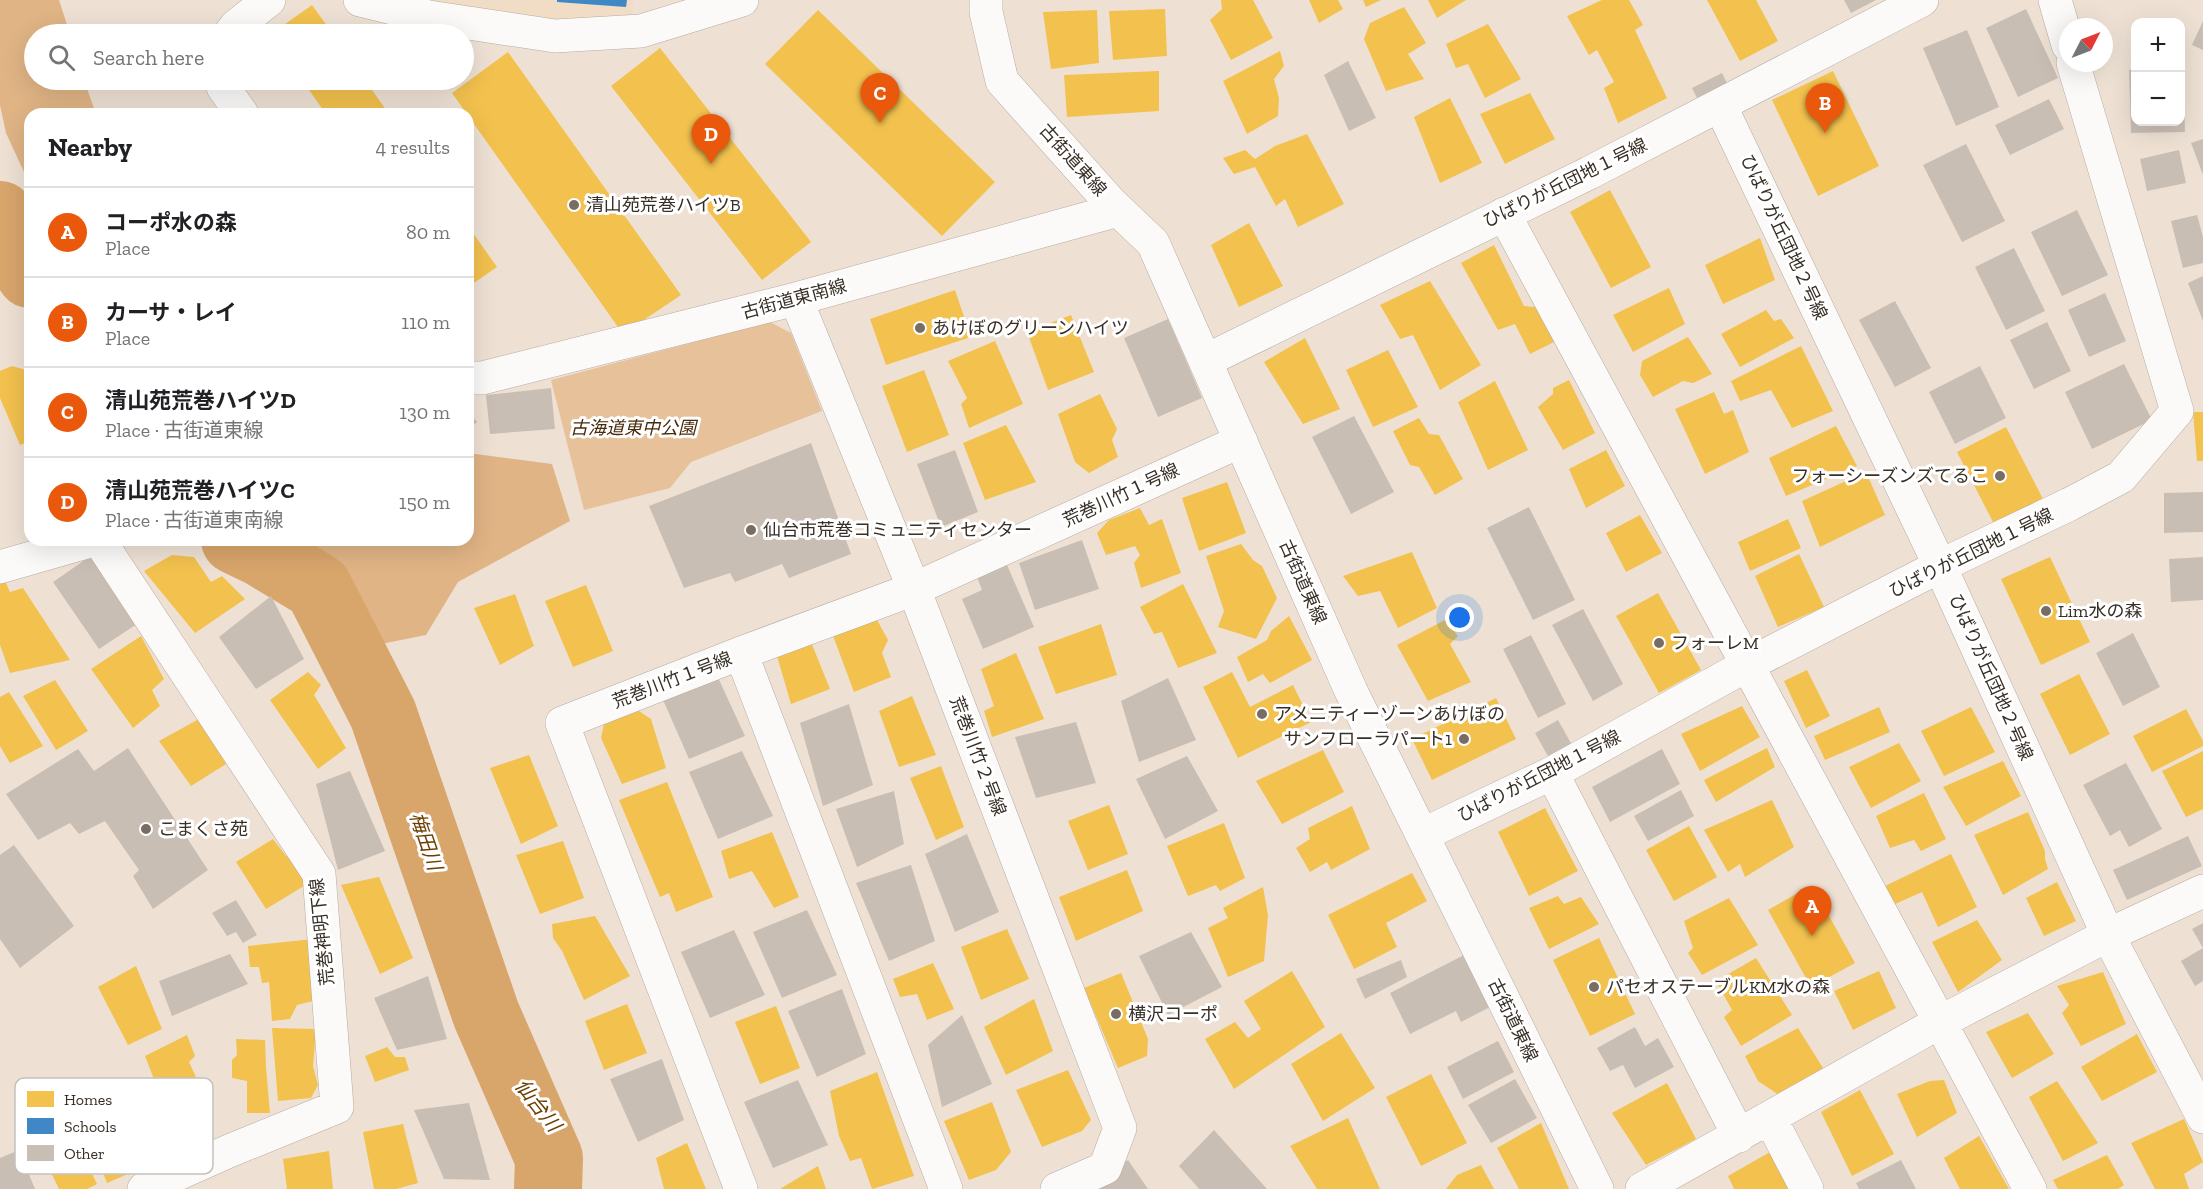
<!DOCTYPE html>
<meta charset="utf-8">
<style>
:root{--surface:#fff;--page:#f6f6f6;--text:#202124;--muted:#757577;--line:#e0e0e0;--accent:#ea580c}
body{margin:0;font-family:"Zilla Slab","Noto Sans JP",serif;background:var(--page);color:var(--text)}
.controls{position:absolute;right:18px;top:18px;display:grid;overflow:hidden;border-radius:12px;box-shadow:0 6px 24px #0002}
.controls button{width:54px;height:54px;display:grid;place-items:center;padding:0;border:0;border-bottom:2px solid var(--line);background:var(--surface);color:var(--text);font:30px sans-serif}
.compass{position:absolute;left:2059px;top:18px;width:54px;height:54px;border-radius:50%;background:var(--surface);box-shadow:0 6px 24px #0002;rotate:48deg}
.you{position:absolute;left:1460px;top:618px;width:21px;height:21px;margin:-15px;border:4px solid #fff;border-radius:50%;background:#1a73e8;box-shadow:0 0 0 9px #1a73e833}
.badge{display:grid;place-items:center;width:39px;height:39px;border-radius:50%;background:var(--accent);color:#fff;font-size:20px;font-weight:700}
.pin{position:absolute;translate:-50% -50px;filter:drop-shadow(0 2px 3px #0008)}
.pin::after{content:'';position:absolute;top:32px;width:21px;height:18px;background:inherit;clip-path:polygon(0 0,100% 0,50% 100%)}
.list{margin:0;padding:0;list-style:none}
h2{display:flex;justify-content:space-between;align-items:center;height:78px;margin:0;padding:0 24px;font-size:26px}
h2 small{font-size:20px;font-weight:400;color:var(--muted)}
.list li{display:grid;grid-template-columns:39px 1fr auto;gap:18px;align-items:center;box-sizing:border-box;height:90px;padding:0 24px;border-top:2px solid var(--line)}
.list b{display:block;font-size:22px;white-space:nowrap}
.list p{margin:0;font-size:20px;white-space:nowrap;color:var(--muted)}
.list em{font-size:20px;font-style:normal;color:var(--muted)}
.icon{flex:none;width:33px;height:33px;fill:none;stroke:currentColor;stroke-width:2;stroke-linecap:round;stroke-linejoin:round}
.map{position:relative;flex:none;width:2203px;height:1189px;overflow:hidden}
.search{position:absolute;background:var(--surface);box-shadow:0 6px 24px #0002;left:24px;top:24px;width:450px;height:66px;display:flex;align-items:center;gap:15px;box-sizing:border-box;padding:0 21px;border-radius:33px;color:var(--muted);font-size:22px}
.panel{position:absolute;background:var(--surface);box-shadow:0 6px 24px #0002;left:24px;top:108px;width:450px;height:438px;border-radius:18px}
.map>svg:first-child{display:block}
.built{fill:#f1dcc6}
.green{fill:#e7c19a}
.forest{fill:#e0b485}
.homes{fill:#f2c14e}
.schools{fill:#3f88c5}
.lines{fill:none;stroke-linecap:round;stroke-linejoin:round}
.river{stroke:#d8a56b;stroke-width:68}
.building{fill:#c9beb4}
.minor-casing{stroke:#b5aba1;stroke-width:34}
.minor{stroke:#fcfaf9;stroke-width:33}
.poi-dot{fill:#786d63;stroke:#fff;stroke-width:2}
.labels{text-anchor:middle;stroke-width:6;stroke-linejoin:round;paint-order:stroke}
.street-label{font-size:18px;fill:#382f26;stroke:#fff}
.poi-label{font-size:18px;fill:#382f26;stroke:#fff;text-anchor:start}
.park-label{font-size:18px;font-style:italic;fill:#482b0a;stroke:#fff}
.water-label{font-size:20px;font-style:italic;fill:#6c3f00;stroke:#fff}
.key{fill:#fff;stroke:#c3c1be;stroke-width:1.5}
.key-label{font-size:16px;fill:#382f26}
</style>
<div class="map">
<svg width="2203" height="1189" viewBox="0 0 2203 1189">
<rect width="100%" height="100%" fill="#eee1d4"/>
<path class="built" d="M430,0H633L632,15L539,24L466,12Z"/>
<path class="green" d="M770,322L791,333L822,411L691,462L670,488L584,510L551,380Z"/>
<path class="forest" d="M0,0H59L70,34H34V80H84L96,114H30V185L6,133L0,105Z
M468,453L552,464L570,521L458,582L426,635L381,644L340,561L300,540H468Z"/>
<path class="homes" d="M1221,0H1253L1273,38L1231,60L1210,20L1222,9Z
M1309,0H1338L1343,9L1319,23Z
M1363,0H1381L1366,7Z
M1428,0H1466L1437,18Z
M1602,0H1629L1643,25L1635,30L1667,98L1618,123L1604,88L1614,82L1597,50L1589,55L1567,16Z
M1707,0H1756L1778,41L1740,61Z
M312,5L333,34H271Z
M1404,7L1426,43L1408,54L1424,79L1386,91L1364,39L1370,23Z
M1165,9L1167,56L1113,60L1109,11Z
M818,10L995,182L942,236L765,64Z
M1097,10L1099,63L1051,69L1043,12Z
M1488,24L1521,79L1485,98L1468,64L1456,68L1446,44Z
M660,48L811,242L762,280L611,86Z
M1280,51L1284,66L1274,79L1279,98L1278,116L1247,134L1223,81Z
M508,52L681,295L623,334L452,93Z
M1159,71V111L1067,117L1064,75Z
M1833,71L1879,166L1818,196L1772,100Z
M302,80H365L389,114H326Z
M1530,93L1555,139L1505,164L1480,114Z
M1450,98L1482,163L1440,183L1414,117Z
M1307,134L1344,204L1298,227L1285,199L1276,206L1255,167L1234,174L1223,158L1245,150L1255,159L1275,146Z
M1610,190L1651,267L1611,288L1570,212Z
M1249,223L1283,286L1239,307L1211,245Z
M468,226L497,267L468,287Z
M1760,238L1775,280L1723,304L1705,265Z
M1494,245L1524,306L1535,307L1554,342L1530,354L1515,324L1498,330L1461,263Z
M1430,281L1481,365L1440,390L1413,335L1400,339L1380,305Z
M1669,288L1685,324L1633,352L1613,315Z
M955,290L971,337L886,365L870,319Z
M1766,310L1774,321L1781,319L1794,338L1740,367L1721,334Z
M1071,315L1094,372L1048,390L1027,332Z
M1688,337L1712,374L1693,383L1683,381L1653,397L1640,375L1642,361Z
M1305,338L1340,409L1303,424L1264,362Z
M995,341L1023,404L969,428L961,404L967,398L948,361Z
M1801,346L1833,411L1792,428L1771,390L1740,401L1731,381Z
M1388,350L1418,407L1373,427L1346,370Z
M12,366L26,370L30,379V441L20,445L0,398V371Z
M924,370L949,435L907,452L882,386Z
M1569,380L1595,433L1563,450L1538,407L1553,394V388Z
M1495,381L1528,450L1488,470L1458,402Z
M1714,392L1724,414L1733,410L1749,452L1705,474L1675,409Z
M1100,394L1117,429L1112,440L1118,457L1089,473L1075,462L1058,414Z
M2193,412H2203V461H2197Z
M1419,418L1429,434L1439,435L1463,479L1435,495L1419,467L1410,465L1393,431Z
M1006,425L1036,482L985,500L963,443Z
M1836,426L1857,466L1786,496L1769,458Z
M2006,427L2043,499L1994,524L1957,452Z
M1606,450L1625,486L1586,508L1569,469Z
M1866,472L1885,515L1820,547L1802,501Z
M1227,482L1246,533L1199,551L1182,498Z
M1140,508L1149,525L1162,519L1181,573L1141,588L1134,563L1140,555L1135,546L1106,555L1097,533L1109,520Z
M1640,515L1662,553L1626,572L1606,533Z
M1788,519L1801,548L1750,571L1738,542Z
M1241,544L1253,560L1262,566L1277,598L1256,639L1218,627L1224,611L1206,556Z
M1412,552L1437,608L1398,628L1380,591L1358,596L1343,576Z
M1799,554L1824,607L1778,627L1755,576Z
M172,555L194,557L211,582L222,576L245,599L195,633L144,571Z
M2050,557L2090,642L2041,665L2001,579Z
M5,581L10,592L23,588L70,660L10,673L0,645V583Z
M1183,584L1217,653L1178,668L1162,632L1154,634L1140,607Z
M586,585L613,651L573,667L545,601Z
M1658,593L1701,670L1659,693L1616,616Z
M515,594L534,646L500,665L474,608Z
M1289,616L1312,660L1270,683L1263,674L1248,682L1237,657L1267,640L1271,631Z
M876,618L888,640L882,653L891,677L854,692L832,633Z
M1445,620L1458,636L1450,644L1471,682L1428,701L1397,645Z
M1101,624L1117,675L1056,694L1038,647Z
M141,636L164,679L152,690L160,706L133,728L91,669Z
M811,642L830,689L791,704L777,656Z
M1016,653L1044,719L992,737L984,711L994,706L981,669Z
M1807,670L1830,716L1806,728L1784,681Z
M308,672L321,685L314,695L346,748L318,769L270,700Z
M1232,672L1250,707L1293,685L1311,722L1238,758L1203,687Z
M2079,674L2110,734L2070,755L2040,694Z
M55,680L88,731L56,750L23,696Z
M9,692L43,746L10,763L0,746V697Z
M912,696L936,755L899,767L879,711Z
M1496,698L1516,739L1432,780L1412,739Z
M631,706L651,719L666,768L622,784L601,738L606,714Z
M1742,706L1760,737L1700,771L1681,734Z
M1879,707L1890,732L1825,760L1814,736Z
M1971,707L1995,752L1944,776L1921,731Z
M2186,709L2203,741V746L2152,772L2133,736Z
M199,719L226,764L191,786L159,741Z
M1899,743L1921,781L1871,808L1849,767Z
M1767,748L1775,767L1716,802L1704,780Z
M1323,750L1344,792L1282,824L1256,781Z
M2203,751V809L2186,817L2162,771Z
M529,755L558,826L521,844L490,768Z
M2003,761L2021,796L1966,826L1943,787Z
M941,766L964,827L936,840L910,778Z
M667,782L713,897L676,912L669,893L660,897L619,800Z
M1924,793L1946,839L1921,851L1914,840L1890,848L1876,816Z
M1772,800L1794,847L1745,877L1740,864L1728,872L1704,830Z
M1109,805L1128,854L1088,870L1068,821Z
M1352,806L1370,849L1331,870L1327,862L1310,872L1296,848L1310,839L1308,828Z
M1545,808L1578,871L1529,896L1498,832Z
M2028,812L2045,851V859L2048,869L2003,895L1974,835Z
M1224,823L1245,878L1220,891L1216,885L1188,896L1167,846Z
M1689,826L1717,877L1674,901L1646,850Z
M772,832L799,897L774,908L752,871L729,879L721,851Z
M273,839L286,856L292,851L309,883L266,909L236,862Z
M563,841L584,898L540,914L516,855Z
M1951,854L1977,907L1938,927L1922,892L1893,905L1881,888Z
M1127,870L1143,911L1076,941L1059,897Z
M1412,873L1427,901L1386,923L1397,947L1354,969L1328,915Z
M379,877L413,958L380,974L341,885Z
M2057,882L2076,921L2044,936L2026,898Z
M1812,885L1855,963L1811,987L1768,910Z
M1263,887L1268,915L1264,961L1228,977L1208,928L1228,918L1223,908Z
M1558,896L1564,904L1581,897L1599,924L1549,949L1529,908Z
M1729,898L1758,945L1702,975L1688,953L1693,948L1684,921Z
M595,916L630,976L584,1000L562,951L553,938L552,924Z
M1977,920L2002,960L1958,992L1932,942Z
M1007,929L1029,979L981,1000L961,947Z
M1599,938L1635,1014L1590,1036L1553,960Z
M313,939L317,1000L297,1005L290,1019L272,1021L269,982L262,983L259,967H250L248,946Z
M1756,958L1792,1015L1741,1046L1724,1017L1732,1010L1716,981Z
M933,963L954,1009L927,1020L917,994L900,997L893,979Z
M136,966L162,1029L128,1045L98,987Z
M1292,971L1325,1027L1234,1089L1205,1039L1235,1022L1248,1038L1261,1029L1244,1001Z
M1879,971L1896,1008L1853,1030L1834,991Z
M2103,972L2126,1024L2081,1046L2062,1013L2069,1005L2057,986Z
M1121,973L1148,1039L1147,1056L1118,1068L1084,988Z
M1034,999L1053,1051L1006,1075L984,1027Z
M627,1004L647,1053L604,1070L585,1021Z
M776,1006L800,1068L760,1084L735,1022Z
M2028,1013L2054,1054L2012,1078L1986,1032Z
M272,1028L316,1029L313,1066L318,1085L311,1098L278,1101Z
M1798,1028L1823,1068L1779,1095L1758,1081L1745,1056Z
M1341,1033L1375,1088L1323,1121L1291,1064Z
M2137,1034L2157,1072L2102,1101L2081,1067Z
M187,1035L195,1056L189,1062L209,1105L181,1118L176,1105L165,1108L145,1056Z
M236,1039L265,1040L266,1067L270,1113H247V1081L232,1078V1060L237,1055Z
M387,1047L395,1057H405L409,1070L375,1082L365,1056Z
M1068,1070L1091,1120L1082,1131L1042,1147L1016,1090Z
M877,1072L914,1176L872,1189L861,1158L850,1161L839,1136L830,1091Z
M1431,1074L1467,1143L1421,1166L1386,1097Z
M102,1080L137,1170L107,1183L71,1091Z
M1944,1080L1957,1113L1917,1137L1897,1094L1930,1081Z
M2057,1081L2098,1143L2063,1161L2029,1097Z
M1667,1083L1696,1139L1646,1165L1612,1113Z
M1860,1090L1894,1154L1852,1176L1821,1112Z
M56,1099L97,1184L87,1189H59L23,1115Z
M992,1102L1011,1152L996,1170L969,1180L944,1121Z
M1348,1118L1380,1189H1317L1290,1146Z
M2184,1119L2203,1162L2184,1174L2189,1189H2155L2131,1143Z
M1541,1123L1569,1189H1519L1497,1148Z
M403,1124L418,1183L396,1189H374L363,1132Z
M1979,1136L2009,1189H1960L1944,1158Z
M687,1143L706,1189H664L656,1158Z
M329,1151L333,1189H287L283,1159Z
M1770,1152L1791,1189H1734L1728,1176Z
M2107,1155L2124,1185L2118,1189H2058L2053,1180Z
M1481,1165L1494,1189H1446L1457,1175Z
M818,1166L826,1189H780Z"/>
<path class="schools" d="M557,0H627L626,7L557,2Z"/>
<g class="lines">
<path class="river" d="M0,215L6,232L30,274
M235,540L260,552L318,587L383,714L486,1014L549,1158L548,1189"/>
</g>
<path class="building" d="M1844,0H1876L1851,13Z
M2026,9L2058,78L2018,97L1986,28Z
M2203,21V50L2192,45Z
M1967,30L1999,107L1956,126L1923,48Z
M1348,61L1376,118L1349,131L1324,75Z
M2136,69V122H2180V69H2183L2185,132L2131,133L2129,70Z
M1722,73L1729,87L1699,102L1692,88Z
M2049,99L2064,129L2010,155L1995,125Z
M2203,139V175L2191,143Z
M1966,144L2005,221L1962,242L1923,165Z
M2179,150L2186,183L2147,191L2140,159Z
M2077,210L2108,275L2062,296L2031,232Z
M2197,215L2203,237V263L2183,268L2171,221Z
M2014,248L2045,311L2006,330L1975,267Z
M2203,276V321L2188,283Z
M2105,293L2126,341L2089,357L2068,310Z
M1895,301L1931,368L1895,387L1859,320Z
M1168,319L1202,398L1158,417L1124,338Z
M2047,322L2071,371L2034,389L2010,340Z
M2124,364L2152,420L2092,449L2065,392Z
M1980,366L2006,418L1955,444L1929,392Z
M551,388L555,429L490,434L486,395Z
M468,411L477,422L468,429Z
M1354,416L1394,492L1351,514L1312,437Z
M811,443L851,554L789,578L782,564L735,582L730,573L684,588L649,506Z
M955,450L978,512L941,527L917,464Z
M2203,492V532L2164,533V493Z
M1529,507L1575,600L1533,620L1487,528Z
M1082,540L1099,589L1035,610L1019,563Z
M92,555L137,624L99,649L53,582Z
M2203,557V600L2171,602L2169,559Z
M1007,565L1034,627L983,649L962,599L982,590L977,577Z
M271,596L304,659L256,689L219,637Z
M1583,609L1623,684L1593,701L1552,625Z
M2133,633L2160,687L2123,706L2096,653Z
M1531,635L1566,704L1538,718L1503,649Z
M715,671L745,736L689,759L660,693Z
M1168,678L1196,740L1139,762L1121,701Z
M849,704L873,785L823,806L800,723Z
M1558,720L1572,745L1549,758L1535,733Z
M1076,722L1096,783L1036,798L1015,737Z
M128,748L208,870L153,909L133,876L139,870L105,821L79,834L70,823L38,840L6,794L78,749L94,771Z
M1662,749L1680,784L1610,822L1592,787Z
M742,751L773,816L718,839L689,772Z
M1187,756L1218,811L1165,839L1136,779Z
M2126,763L2162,829L2129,847L2120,830L2110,836L2083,785Z
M350,771L385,851L338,870L316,784Z
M1681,790L1694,816L1648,841L1634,816Z
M894,791L904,844L857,867L836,809Z
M967,834L999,912L955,932L925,854Z
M2188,836L2202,866L2127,900L2113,870Z
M14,845L74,926L20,968L0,939V855Z
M911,865L935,941L889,961L856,883Z
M236,900L257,935L243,943L236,932L227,936L212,913Z
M807,910L837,975L782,998L753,932Z
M2203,923V948L2192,929Z
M734,930L765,995L710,1018L681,952Z
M1191,932L1222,987L1168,1015L1139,956Z
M2203,948V981L2195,986L2181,961Z
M230,954L248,984L172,1016L159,981Z
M1464,955L1490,1007L1461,1022L1456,1011L1410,1034L1390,993Z
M1401,960L1407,977L1365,999L1356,979Z
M428,976L447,1039L397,1050L374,998Z
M842,989L866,1054L817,1077L788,1011Z
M962,1015L992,1084L942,1107L928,1045Z
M1635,1027L1645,1046L1658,1038L1674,1067L1635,1088L1623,1065L1610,1071L1597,1048Z
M1498,1041L1514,1072L1463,1099L1447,1067Z
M662,1059L684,1120L638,1142L610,1079Z
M1515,1079L1537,1118L1491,1143L1468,1105Z
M798,1080L828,1145L773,1168L744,1102Z
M469,1103L490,1180L444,1179L414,1110Z
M1214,1130L1267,1189H1199L1179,1166Z
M19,1150L35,1189H0V1158Z
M1128,1160L1148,1189H1097L1098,1179Z
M1901,1160L1916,1189H1859L1856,1183Z"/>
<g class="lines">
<defs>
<path id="minor" d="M360,0L429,17L555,36L641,31L742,0
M986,0V12L1002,81L1111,203L1153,243L1351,691L1597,1189
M2055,0L2068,45
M230,34L236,26L269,0
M221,80L223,87L242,114
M1720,105L1940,566L2108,935L2203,1117
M1504,214L2030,1189
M796,299L914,589L1120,1128L1105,1168L1057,1189
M1205,361L1589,173L1922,0
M468,378H482L796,299L1118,210
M99,540L319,874L337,1107L229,1151L144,1189
M0,567L94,540
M741,653L946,1189
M1552,773L1739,1136
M1422,835L1552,773L1747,665L1940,566L2070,504L2121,477L2177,411L2073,63
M1770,1118L1807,1189
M741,1189L562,723L741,653L914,589L1241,441
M1642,1189L1940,1022L2108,935L2203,891"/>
</defs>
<use href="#minor" class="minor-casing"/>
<use href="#minor" class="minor"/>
</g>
<g class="poi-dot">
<circle cx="574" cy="205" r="6"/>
<circle cx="920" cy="328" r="6"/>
<circle cx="2000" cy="476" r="6"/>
<circle cx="751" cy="530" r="6"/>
<circle cx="2046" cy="611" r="6"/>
<circle cx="1659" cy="643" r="6"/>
<circle cx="1262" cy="714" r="6"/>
<circle cx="1464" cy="739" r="6"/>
<circle cx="146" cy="829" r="6"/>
<circle cx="1594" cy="987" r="6"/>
<circle cx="1116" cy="1014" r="6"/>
</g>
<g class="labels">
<g class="street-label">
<text transform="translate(1073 160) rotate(48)" y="6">古街道東線</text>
<text transform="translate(1565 183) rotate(-26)" y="6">ひばりが丘団地１号線</text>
<text transform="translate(1784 237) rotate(65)" y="6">ひばりが丘団地２号線</text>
<text transform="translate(794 299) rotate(-15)" y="6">古街道東南線</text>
<text transform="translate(1121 495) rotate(-25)" y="6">荒巻川竹１号線</text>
<text transform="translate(1971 553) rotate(-26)" y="6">ひばりが丘団地１号線</text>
<text transform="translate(1303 582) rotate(66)" y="6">古街道東線</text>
<text transform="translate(1991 677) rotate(66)" y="6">ひばりが丘団地２号線</text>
<text transform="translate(672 680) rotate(-21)" y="6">荒巻川竹１号線</text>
<text transform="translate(978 756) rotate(69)" y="6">荒巻川竹２号線</text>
<text transform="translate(1539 776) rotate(-27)" y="6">ひばりが丘団地１号線</text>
<text transform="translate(322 932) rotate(-96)" y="6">荒巻神明下線</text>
<text transform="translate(1513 1020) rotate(64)" y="6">古街道東線</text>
</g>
<g class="poi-label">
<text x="586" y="211">清山苑荒巻ハイツB</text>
<text x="932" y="334">あけぼのグリーンハイツ</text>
<text x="1988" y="482" text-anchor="end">フォーシーズンズてるこ</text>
<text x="763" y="536">仙台市荒巻コミュニティセンター</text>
<text x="2058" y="617">Lim水の森</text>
<text x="1671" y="649">フォーレM</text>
<text x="1274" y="720">アメニティーゾーンあけぼの</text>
<text x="1452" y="745" text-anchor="end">サンフローラパート1</text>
<text x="158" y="835">こまくさ苑</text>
<text x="1606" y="993">パセオステーブルKM水の森</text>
<text x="1128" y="1020">横沢コーポ</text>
</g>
<g class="park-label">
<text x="633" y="434">古海道東中公園</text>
</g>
<g class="water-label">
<text transform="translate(426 841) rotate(71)" y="7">梅田川</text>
<text transform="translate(538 1105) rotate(52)" y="7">仙台川</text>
</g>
</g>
<rect x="15" y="1078" width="198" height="96" rx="9" class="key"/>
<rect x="27" y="1091" width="27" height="16" fill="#f2c14e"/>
<rect x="27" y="1118" width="27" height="16" fill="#3f88c5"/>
<rect x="27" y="1145" width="27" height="16" fill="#c9beb4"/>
<g class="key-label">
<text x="64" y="1105">Homes</text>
<text x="64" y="1132">Schools</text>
<text x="64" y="1159">Other</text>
</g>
</svg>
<div class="controls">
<button>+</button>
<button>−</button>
</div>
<svg class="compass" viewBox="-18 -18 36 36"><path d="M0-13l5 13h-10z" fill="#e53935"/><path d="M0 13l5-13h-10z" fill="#757577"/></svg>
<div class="you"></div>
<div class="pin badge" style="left:1812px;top:936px">A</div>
<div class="pin badge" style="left:1825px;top:133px">B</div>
<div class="pin badge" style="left:880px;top:123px">C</div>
<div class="pin badge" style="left:711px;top:164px">D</div>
<div class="search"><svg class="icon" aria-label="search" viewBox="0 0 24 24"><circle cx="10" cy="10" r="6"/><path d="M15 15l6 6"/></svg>Search here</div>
<section class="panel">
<h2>Nearby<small>4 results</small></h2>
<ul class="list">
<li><span class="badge">A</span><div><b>コーポ水の森</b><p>Place</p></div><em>80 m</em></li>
<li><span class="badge">B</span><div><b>カーサ・レイ</b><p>Place</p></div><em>110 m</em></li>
<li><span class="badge">C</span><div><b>清山苑荒巻ハイツD</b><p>Place · 古街道東線</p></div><em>130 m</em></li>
<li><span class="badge">D</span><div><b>清山苑荒巻ハイツC</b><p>Place · 古街道東南線</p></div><em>150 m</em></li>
</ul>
</section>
</div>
